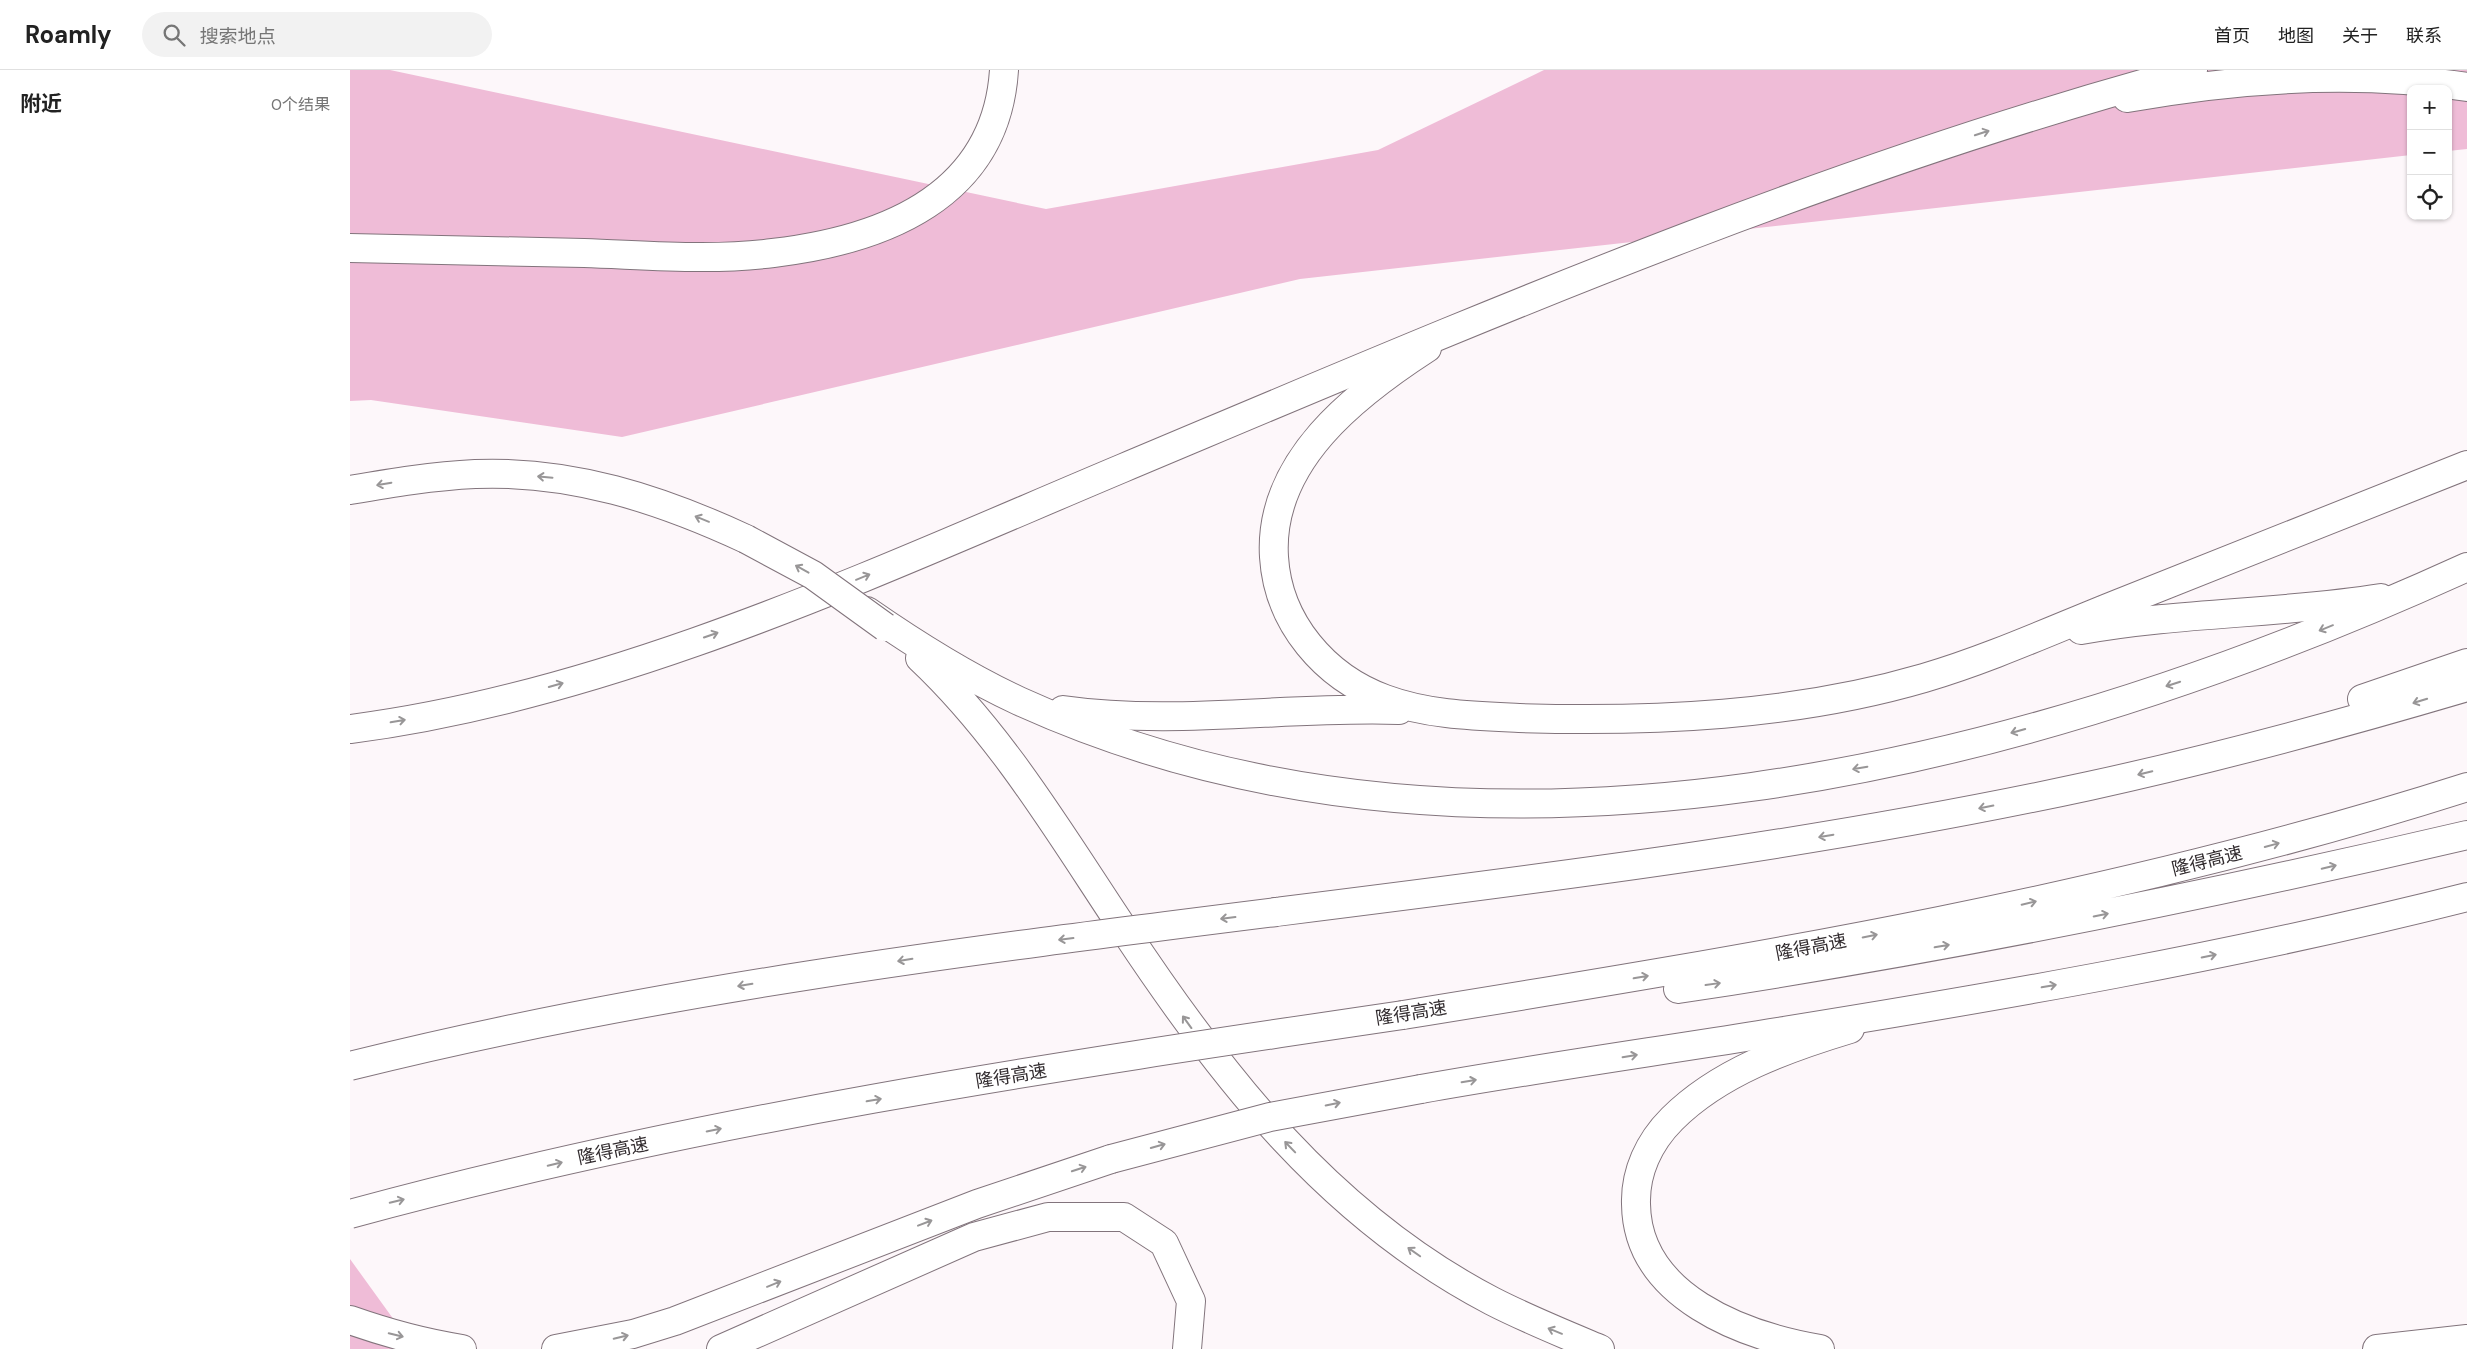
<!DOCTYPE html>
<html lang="zh">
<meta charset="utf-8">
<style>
:root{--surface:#fff;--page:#f2f2f2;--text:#222;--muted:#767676;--line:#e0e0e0}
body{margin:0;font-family:"DM Sans","Noto Sans SC",sans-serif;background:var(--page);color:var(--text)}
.controls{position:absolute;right:15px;top:15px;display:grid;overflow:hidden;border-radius:10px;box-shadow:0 1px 4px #0004}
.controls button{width:45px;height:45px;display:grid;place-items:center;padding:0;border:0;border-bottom:1px solid var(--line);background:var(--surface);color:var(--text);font:25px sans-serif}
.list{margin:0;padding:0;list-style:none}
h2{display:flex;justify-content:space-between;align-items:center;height:65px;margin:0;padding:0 20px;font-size:21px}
h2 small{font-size:16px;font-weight:400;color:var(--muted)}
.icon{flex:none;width:28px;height:28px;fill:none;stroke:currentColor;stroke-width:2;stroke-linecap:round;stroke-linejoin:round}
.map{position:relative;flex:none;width:2117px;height:1279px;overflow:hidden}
header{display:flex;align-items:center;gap:30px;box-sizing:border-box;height:70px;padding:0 25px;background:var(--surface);border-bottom:1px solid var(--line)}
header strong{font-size:24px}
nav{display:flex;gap:28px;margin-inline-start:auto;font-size:18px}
.search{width:350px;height:45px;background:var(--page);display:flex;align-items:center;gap:12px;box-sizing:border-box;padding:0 18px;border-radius:28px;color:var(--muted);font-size:19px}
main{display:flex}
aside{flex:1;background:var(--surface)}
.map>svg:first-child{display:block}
.green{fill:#efbcd7}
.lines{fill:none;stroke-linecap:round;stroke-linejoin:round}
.minor-casing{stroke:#82747c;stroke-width:30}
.major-casing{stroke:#82747c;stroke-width:30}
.highway-casing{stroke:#82747c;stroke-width:30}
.minor{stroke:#fff;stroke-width:28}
.major{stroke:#fff;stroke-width:28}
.highway{stroke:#fff;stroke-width:28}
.highway-bridge-casing{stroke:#82747c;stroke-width:30;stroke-linecap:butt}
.highway-bridge{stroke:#fff;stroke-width:28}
.oneway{stroke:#989697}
.labels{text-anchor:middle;stroke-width:5;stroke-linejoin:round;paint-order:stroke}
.street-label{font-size:18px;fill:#322c2f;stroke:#fff}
</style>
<header>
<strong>Roamly</strong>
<div class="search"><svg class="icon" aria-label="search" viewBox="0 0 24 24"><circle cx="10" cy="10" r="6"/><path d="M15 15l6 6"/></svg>搜索地点</div>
<nav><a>首页</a><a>地图</a><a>关于</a><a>联系</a></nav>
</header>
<main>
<aside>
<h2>附近<small>0个结果</small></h2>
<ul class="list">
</ul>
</aside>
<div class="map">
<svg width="2117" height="1279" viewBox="0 0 2117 1279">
<rect width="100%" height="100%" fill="#fdf7fa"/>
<path class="green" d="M0,0H40L696,139L1028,80L1194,0H2117V79L2098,81V19H2061V85L950,209L272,367L21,330L0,331Z
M0,1189L65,1279H0Z"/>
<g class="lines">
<defs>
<path id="minor" d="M1777,28C1889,8 2004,0 2117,17
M1077,278C1006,324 918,391 924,487C928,553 975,607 1035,629C1078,645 1125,646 1169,648C1304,652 1444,646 1574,608C1642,588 1709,557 1775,531C1889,485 2003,440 2117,395
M1731,560C1830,542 1932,544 2031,528
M713,640C825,656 937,636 1049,640
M371,1279L624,1167L698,1147H774L814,1173L841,1231L837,1279
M1470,1279C1394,1266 1287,1227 1286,1134C1285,1102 1299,1072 1322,1049C1369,1002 1437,978 1500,959
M2027,1279L2117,1269"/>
<path id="major" d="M0,178C78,180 156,182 234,183C296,185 361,191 423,183C533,170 646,127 654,0"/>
<path id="highway" d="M0,420C41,413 83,406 125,404C221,400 310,429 396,469
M517,541C566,575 615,606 669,631C1128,840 1680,696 2117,497
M570,588C653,666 712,767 775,861C873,1009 981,1147 1142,1231C1177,1249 1214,1264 1250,1279
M2012,629L2117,593
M0,659C265,625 528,501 773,398C1123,251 1475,98 1843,0
M926,842C1198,808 1471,774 1739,716C1867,688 1992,654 2117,617
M1328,919C1593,879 1856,826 2117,765
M1053,945C1412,887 1770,828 2117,717
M1071,1019C1183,999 1296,983 1409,965C1647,927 1884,886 2117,827
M0,1250C37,1263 73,1273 112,1279
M206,1279L283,1264L325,1251L627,1134L761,1089"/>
</defs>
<use href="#minor" class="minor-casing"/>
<use href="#major" class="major-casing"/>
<use href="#highway" class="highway-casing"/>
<use href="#minor" class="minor"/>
<use href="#major" class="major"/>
<use href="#highway" class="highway"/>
<defs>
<path id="highway-bridge" d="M396,469L463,505L535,557
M0,996C304,920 615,881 926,842
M761,1089L920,1047L1071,1019
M0,1144C344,1050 700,997 1053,945"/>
</defs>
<use href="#highway-bridge" class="highway-bridge-casing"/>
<use href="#highway-bridge" class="highway-bridge"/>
</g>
<defs><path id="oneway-shaft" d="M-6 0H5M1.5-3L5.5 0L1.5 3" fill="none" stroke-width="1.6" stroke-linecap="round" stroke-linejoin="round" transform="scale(1.25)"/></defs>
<g class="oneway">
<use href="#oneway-shaft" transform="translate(1632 63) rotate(-18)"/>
<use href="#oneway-shaft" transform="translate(195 407) rotate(-175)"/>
<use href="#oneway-shaft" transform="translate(34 414) rotate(170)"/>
<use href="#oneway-shaft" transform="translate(352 449) rotate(-158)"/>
<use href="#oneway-shaft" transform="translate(452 499) rotate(-151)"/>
<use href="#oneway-shaft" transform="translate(513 507) rotate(-22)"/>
<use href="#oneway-shaft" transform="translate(1976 558) rotate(158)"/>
<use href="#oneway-shaft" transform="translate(361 565) rotate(-19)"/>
<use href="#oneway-shaft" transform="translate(1823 614) rotate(162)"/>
<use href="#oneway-shaft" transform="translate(206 615) rotate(-16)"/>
<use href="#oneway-shaft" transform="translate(2070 631) rotate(163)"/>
<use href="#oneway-shaft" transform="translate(48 651) rotate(-10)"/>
<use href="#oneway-shaft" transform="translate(1668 661) rotate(164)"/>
<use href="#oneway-shaft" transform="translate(1510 698) rotate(170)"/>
<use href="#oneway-shaft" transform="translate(1795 703) rotate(167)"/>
<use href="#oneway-shaft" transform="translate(1636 737) rotate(169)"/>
<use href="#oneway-shaft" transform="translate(1476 766) rotate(170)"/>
<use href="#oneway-shaft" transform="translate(1922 775) rotate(-15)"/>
<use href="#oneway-shaft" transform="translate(1979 797) rotate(-13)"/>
<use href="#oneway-shaft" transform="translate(1679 833) rotate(-13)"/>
<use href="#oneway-shaft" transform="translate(1751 845) rotate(-11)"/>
<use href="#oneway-shaft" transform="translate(878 848) rotate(173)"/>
<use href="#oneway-shaft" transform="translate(1520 866) rotate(-11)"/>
<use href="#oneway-shaft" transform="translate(716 869) rotate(173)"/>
<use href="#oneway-shaft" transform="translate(1592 876) rotate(-10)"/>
<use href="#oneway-shaft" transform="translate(1859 886) rotate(-12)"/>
<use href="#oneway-shaft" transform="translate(555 890) rotate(171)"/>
<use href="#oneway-shaft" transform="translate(1291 907) rotate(-10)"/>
<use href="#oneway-shaft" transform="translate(1363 914) rotate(-8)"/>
<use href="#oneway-shaft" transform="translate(395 915) rotate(171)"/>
<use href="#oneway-shaft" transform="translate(1699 916) rotate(-10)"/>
<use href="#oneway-shaft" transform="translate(837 952) rotate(-126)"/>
<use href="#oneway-shaft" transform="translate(1280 986) rotate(-9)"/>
<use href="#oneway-shaft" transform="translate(1119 1011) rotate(-9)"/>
<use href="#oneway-shaft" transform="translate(524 1030) rotate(-10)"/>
<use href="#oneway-shaft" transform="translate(983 1034) rotate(-12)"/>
<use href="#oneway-shaft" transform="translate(364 1060) rotate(-11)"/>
<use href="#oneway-shaft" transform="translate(808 1076) rotate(-16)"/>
<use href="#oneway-shaft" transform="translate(940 1077) rotate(-134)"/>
<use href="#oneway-shaft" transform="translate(205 1094) rotate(-13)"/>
<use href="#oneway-shaft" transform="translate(729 1099) rotate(-18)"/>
<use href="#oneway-shaft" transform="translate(47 1131) rotate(-14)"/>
<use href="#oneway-shaft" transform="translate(575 1153) rotate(-21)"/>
<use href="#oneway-shaft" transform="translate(1064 1182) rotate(-145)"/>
<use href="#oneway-shaft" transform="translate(424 1214) rotate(-22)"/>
<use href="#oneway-shaft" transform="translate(1205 1261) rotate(-158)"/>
<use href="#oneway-shaft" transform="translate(46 1265) rotate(14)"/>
<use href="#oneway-shaft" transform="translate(271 1267) rotate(-13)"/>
</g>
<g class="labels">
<g class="street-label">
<text transform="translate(1857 791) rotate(-14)" y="6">隆得高速</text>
<text transform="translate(1461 877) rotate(-11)" y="6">隆得高速</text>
<text transform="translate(1061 943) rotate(-9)" y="6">隆得高速</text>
<text transform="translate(661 1006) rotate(-9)" y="6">隆得高速</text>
<text transform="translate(263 1081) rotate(-12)" y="6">隆得高速</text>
</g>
</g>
</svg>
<div class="controls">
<button>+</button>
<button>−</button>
<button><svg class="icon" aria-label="locate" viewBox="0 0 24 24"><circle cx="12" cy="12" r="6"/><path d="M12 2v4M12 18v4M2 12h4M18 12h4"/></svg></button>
</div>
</div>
</main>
